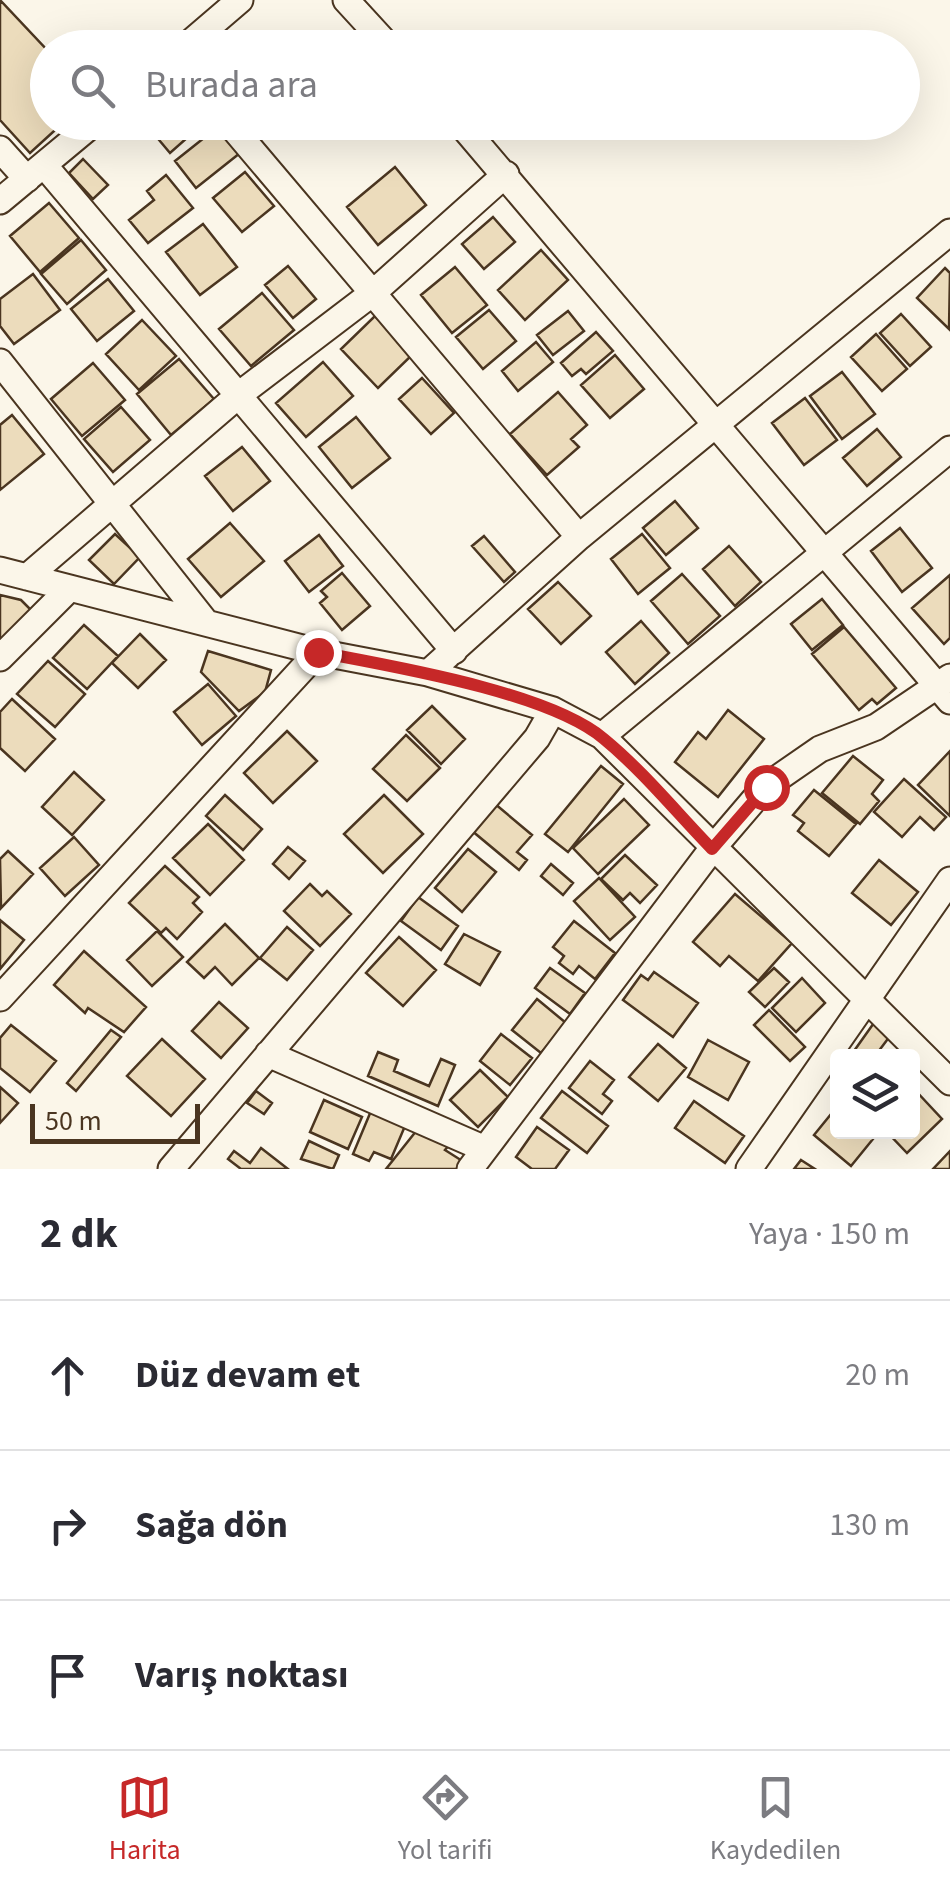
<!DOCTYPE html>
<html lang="tr">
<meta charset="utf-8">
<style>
:root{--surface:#fff;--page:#f2f2f3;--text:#2b2b33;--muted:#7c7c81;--line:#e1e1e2;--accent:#c62828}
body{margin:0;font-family:"Source Sans 3",sans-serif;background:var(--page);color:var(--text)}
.controls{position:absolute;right:30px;bottom:30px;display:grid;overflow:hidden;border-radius:10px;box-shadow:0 10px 40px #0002}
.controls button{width:90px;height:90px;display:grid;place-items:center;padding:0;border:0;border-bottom:2px solid var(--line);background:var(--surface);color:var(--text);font:50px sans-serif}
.scale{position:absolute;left:30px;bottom:25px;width:170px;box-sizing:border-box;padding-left:10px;border:5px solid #4a3520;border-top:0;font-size:28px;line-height:35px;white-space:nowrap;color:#4a3520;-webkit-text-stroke:8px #fbf6e9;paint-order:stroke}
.stop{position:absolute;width:30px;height:30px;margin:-22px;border:8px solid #c62828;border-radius:50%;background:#fff}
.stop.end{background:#c62828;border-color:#fff;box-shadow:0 2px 10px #0008}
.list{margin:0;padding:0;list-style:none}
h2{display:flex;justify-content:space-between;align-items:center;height:130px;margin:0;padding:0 40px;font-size:42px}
h2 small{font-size:32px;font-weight:400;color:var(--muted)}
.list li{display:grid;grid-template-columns:65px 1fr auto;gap:30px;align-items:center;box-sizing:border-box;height:150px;padding:0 40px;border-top:2px solid var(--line)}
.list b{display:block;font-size:38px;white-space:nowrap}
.list em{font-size:32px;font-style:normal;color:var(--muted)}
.icon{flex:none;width:55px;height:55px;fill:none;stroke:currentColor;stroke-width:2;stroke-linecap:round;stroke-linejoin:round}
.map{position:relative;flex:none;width:950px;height:1169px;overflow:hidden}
.search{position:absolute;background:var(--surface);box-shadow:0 10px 40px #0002;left:30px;right:30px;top:30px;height:110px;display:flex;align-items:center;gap:25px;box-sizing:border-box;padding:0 35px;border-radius:55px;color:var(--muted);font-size:38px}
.sheet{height:580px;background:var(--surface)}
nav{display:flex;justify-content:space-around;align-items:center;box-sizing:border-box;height:140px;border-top:2px solid var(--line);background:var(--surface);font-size:28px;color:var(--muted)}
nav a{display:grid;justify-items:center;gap:5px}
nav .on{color:var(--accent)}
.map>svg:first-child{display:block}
.building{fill:#ecdcbc;stroke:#4a3520;stroke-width:2.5}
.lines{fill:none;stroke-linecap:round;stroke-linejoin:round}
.minor-casing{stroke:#4a3520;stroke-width:29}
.minor{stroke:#fbf6e9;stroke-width:25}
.route{stroke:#c62828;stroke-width:12}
</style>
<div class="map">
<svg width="950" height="1169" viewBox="0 0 950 1169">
<rect width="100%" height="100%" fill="#fbf6e9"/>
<path class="building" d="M0,0L48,51V122H64L30,153L0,120Z
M144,122H205L170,153Z
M219,126L240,153L196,188L175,161Z
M83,159L108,185L93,199L69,173Z
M395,167L426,205L378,245L347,207Z
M245,172L274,206L242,232L213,198Z
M166,175L193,208L148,243L129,220L154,200L147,191Z
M49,203L79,238L40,272L10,236Z
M493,217L515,242L484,269L462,244Z
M203,224L237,267L200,295L166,252Z
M81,240L106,270L67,304L41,274Z
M541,250L568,280L525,320L498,290Z
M288,266L316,299L293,318L265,285Z
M455,267L487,305L452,333L421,295Z
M945,268L950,273L949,329L917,298Z
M33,274L60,310L14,344L0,326V299Z
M108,279L134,311L97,341L71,309Z
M262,293L294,330L251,366L219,329Z
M489,310L516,341L483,369L456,337Z
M568,311L584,331L553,355L537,335Z
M901,314L931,347L910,366L880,333Z
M375,316L413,354L378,388L341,349Z
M142,320L176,356L139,390L106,354Z
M596,332L613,351L586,374L581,369L572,376L561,363Z
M876,334L907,369L882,391L851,357Z
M536,342L553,362L518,391L502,371Z
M615,355L644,389L610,418L581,385Z
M179,359L214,399L171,435L137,394Z
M323,362L353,396L306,437L276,403Z
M93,363L125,400L82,436L51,399Z
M842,372L875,414L842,439L810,396Z
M422,378L454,413L431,434L399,399Z
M558,392L587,425L571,439L579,447L547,475L510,434Z
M805,398L837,440L804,465L772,423Z
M121,407L150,440L113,472L84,439Z
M12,415L44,454L0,490V425Z
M356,417L390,458L352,488L319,447Z
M877,429L901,457L867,486L843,458Z
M242,447L270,481L233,511L205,476Z
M675,501L698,528L666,555L643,528Z
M230,523L264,561L221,597L188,559Z
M900,528L932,568L902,592L871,551Z
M115,534L140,557L114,584L89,560Z
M642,534L670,568L638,594L611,559Z
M319,535L343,566L309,592L285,561Z
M484,536L515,572L504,582L472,546Z
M729,546L761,582L735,606L703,569Z
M342,573L370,606L342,630L320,603L327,597L321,591Z
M682,574L720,616L688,644L651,601Z
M950,575V638L944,644L912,608Z
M558,582L591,616L561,644L528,609Z
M0,595L21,600L32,611L0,642Z
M822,599L843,625L812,650L791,624Z
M641,621L669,653L635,684L606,652Z
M84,625L118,656L87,689L53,658Z
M844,627L896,688L877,704L872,699L859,710L812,654Z
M140,634L166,660L138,688L112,663Z
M208,651L271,670L265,692L239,711L201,672Z
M48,661L85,694L55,727L17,694Z
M208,684L236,716L202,745L174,712Z
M12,699L55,739L25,771L0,748V712Z
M432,706L465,739L441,764L407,730Z
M728,710L764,739L718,797L675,762L698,732L706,739Z
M287,731L317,761L273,803L244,773Z
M406,735L440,768L407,801L373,769Z
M950,751V816L918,785Z
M853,756L883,780L872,794L879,801L860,824L822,793Z
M601,766L623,784L568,852L545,834Z
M74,772L104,800L72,835L42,807Z
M904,779L946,817L934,830L920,817L902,837L874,812Z
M814,790L856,824L829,856L798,831L804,823L793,815Z
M225,795L262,829L243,850L206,816Z
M384,795L423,834L383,873L344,834Z
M624,799L649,825L598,874L573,848Z
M494,803L532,835L517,852L527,860L519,870L471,830Z
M208,824L244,860L210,895L173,858Z
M74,837L99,865L65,896L40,868Z
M288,847L305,861L289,879L273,864Z
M468,849L496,872L462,912L435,888Z
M8,851L33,874L1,908L0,859Z
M625,855L657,885L640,903L630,893L623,900L601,879Z
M879,860L918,892L891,925L852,893Z
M551,864L573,883L563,895L541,876Z
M165,866L199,897L193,903L202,912L177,939L166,928L161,933L129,903Z
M599,878L635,917L610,940L574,901Z
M310,884L322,896L327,891L351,914L320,946L284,911Z
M735,894L792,943L758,981L729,956L720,966L693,942Z
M418,897L458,926L441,950L401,921Z
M0,920L24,940L0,969Z
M574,921L615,953L595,979L579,966L573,974L559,963L564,956L553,947Z
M225,924L259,958L232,985L215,967L204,978L187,962Z
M287,927L313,950L287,980L260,958Z
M157,931L183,957L152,986L127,960Z
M464,934L500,952L480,985L445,964Z
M399,937L436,970L403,1006L366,973Z
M84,951L146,1007L124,1032L88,1008L85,1013L54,985Z
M550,968L585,993L570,1014L535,988Z
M774,968L789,982L765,1007L749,992Z
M654,972L698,1003L673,1037L623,1000L641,975L648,980Z
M802,978L825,1003L796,1032L772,1008Z
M537,999L566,1023L541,1053L512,1030Z
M219,1002L248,1028L221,1058L192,1031Z
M769,1010L805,1047L790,1061L754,1025Z
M876,1020L893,1032L875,1056H861L854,1051Z
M11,1025L56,1061L30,1092L0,1068V1038Z
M111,1030L121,1037L76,1091L67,1083Z
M501,1034L532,1058L510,1085L480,1061Z
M162,1039L205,1079L171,1116L127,1076Z
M708,1040L749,1062L728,1100L688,1077Z
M658,1044L686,1068L658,1101L629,1077Z
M378,1052L398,1060L394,1071L429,1086L441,1059L455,1065L438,1106L368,1076Z
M590,1061L614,1080L603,1094L612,1101L602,1114L569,1088Z
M480,1070L508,1097L478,1127L450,1100Z
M0,1087L18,1103L0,1123Z
M915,1090L942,1119L907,1153L887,1132H912Z
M256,1091L272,1103L264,1114L247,1103Z
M562,1091L608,1126L587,1153L541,1118Z
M324,1100L362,1117L348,1149L310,1132Z
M694,1101L744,1136L725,1163L675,1128Z
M836,1108L838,1132H864L873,1139L851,1166L814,1135Z
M371,1111L405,1126L391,1159L374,1152L369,1161L353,1154Z
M537,1127L569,1150L555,1169H532L516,1157Z
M417,1130L450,1144L445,1150L464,1162L459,1169H386Z
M309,1141L339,1155L333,1169L301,1159Z
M261,1148L288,1169H241L228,1159L234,1151L250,1163Z
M950,1151V1169H933Z
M801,1160L815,1169H794Z"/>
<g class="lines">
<defs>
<path id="minor" d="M346,0L390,48
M184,48L240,0
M228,122L579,537
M459,122L950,701
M0,149L27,179
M44,165L454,651
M0,201L95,122
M0,362L204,620
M0,570L318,652L428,673L553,710L602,736L950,1082
M27,577L240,394L374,292L506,174
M0,658L69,589
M428,673L579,537L950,232
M602,736L950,449
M0,998L318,652
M268,1054L485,1149
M171,1169L537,738L553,710
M470,1169L712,849L765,787L820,749L876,727L950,677
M749,1169L950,880"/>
</defs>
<use href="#minor" class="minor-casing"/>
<use href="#minor" class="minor"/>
</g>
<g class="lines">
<path class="route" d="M318,652C391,666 549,692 604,739C643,771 677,813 712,849L766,787"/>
</g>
</svg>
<div class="controls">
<button><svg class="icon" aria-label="layers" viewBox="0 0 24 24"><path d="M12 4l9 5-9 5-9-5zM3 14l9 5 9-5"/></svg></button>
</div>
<div class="scale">50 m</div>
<div class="stop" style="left:766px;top:787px"></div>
<div class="stop end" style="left:318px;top:652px"></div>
<div class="search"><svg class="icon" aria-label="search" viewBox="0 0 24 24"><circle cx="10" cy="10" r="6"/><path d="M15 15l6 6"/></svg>Burada ara</div>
</div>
<section class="sheet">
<h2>2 dk<small>Yaya · 150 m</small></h2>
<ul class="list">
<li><svg class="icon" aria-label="ahead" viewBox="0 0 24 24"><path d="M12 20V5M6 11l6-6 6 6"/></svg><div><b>Düz devam et</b></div><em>20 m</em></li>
<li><svg class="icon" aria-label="right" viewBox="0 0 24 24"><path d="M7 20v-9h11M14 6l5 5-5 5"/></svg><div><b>Sağa dön</b></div><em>130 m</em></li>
<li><svg class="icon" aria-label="arrive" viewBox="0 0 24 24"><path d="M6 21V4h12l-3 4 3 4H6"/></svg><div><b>Varış noktası</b></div></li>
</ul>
</section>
<nav>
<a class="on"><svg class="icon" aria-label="map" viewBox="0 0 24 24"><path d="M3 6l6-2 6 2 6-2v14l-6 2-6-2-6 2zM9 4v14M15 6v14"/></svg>Harita</a>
<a><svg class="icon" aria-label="directions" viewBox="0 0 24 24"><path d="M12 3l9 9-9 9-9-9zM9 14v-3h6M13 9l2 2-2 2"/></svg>Yol tarifi</a>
<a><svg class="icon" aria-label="saved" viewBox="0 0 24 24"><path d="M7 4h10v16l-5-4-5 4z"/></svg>Kaydedilen</a>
</nav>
